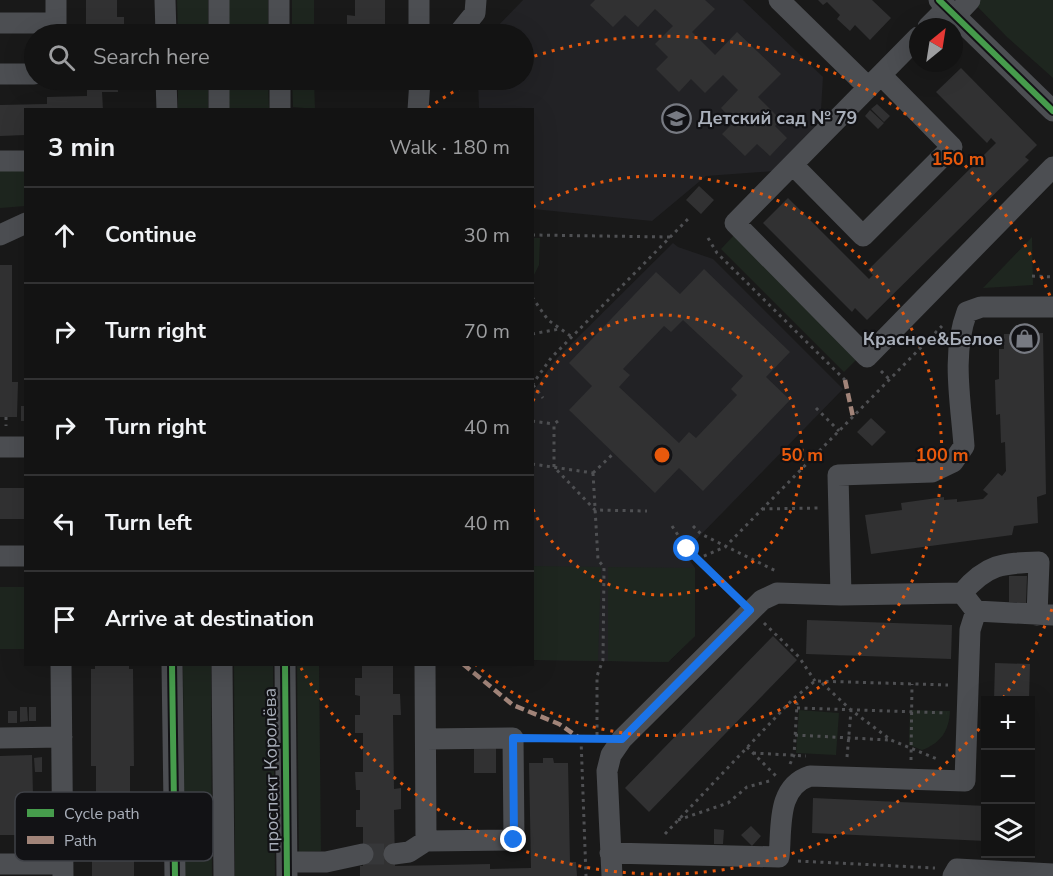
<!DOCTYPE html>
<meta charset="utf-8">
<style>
:root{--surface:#131313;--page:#202021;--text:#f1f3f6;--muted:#9d9ea0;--line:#323233}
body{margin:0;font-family:"Nunito Sans",sans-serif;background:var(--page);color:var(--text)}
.controls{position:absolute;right:18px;bottom:18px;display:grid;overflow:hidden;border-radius:0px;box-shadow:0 6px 24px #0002}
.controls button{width:54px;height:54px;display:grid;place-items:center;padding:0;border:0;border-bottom:2px solid var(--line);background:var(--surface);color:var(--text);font:30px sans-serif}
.compass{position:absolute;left:909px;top:18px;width:54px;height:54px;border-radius:50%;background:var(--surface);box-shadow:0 6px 24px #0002;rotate:30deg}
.stop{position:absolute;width:18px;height:18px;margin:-14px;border:4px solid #1a73e8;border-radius:50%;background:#fff}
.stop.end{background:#1a73e8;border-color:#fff;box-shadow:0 2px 6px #0008}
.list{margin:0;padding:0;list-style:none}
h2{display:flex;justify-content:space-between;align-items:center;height:78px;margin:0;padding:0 24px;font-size:26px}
h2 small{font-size:20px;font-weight:400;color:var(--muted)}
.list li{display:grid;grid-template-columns:39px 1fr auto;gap:18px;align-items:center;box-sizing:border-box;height:96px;padding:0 24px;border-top:2px solid var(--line)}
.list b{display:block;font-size:22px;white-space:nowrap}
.list em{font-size:20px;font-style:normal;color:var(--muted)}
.icon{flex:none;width:33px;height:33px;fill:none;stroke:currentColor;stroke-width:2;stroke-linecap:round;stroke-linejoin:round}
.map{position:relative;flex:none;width:1053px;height:876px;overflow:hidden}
.search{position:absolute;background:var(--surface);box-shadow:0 6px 24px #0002;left:24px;top:24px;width:510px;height:66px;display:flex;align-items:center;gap:15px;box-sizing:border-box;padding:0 21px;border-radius:33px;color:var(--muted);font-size:22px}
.panel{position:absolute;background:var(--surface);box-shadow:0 6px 24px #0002;left:24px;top:108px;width:510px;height:558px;border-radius:0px}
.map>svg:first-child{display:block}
.built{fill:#222225}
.green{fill:#1e261f}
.building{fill:#313132;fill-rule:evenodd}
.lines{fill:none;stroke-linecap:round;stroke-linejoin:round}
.minor-tunnel{stroke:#363739;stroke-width:21;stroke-dasharray:21 10;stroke-linecap:butt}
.path{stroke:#4f5053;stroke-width:3;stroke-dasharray:3 4.5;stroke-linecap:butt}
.minor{stroke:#4c4e52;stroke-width:21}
.quiet{stroke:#a18479;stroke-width:4.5;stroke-dasharray:9 4.5;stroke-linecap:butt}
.cycleway-casing{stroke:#121215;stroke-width:10}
.cycleway{stroke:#469c4c;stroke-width:6}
.route{stroke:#1a73e8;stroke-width:8}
.ring{fill:none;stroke:#e8590c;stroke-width:3;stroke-dasharray:3 6}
.labels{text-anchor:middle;stroke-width:4.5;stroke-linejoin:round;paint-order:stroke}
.poi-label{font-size:18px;font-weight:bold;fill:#a9afba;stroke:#121215;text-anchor:start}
.street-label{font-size:18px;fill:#a9afba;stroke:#121215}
.key{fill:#121215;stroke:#3f4147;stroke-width:1.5}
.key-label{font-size:16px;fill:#a9afba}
.centre{fill:#e8590c;stroke:#121215;stroke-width:3}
.ring-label{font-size:18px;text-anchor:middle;font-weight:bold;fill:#e8590c;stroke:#121215;stroke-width:4.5;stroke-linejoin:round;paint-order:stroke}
</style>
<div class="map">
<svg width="1053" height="876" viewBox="0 0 1053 876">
<rect width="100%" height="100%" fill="#191919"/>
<path class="built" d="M523,0H743L823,77L820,126L774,171L706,176L652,221L533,209L532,110L479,109L478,80H524V34H490Z
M673,243L678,247L713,259L843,389L684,552L695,568V636L668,662L533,660V392L554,361Z"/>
<path class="green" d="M177,0H208V34H178Z
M228,0H268V34H229Z
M292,0H314V34H292Z
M971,0H1053V78L1007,37Z
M178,80H208V109H178Z
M229,80H268L269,109H229Z
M292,80H314L315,109L293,107Z
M25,167V206L0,208V168Z
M736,233L860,356L844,372L721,249Z
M1032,237L1033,285L983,288Z
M533,238H540L539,265L533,277Z
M533,566L601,567L598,661L533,660Z
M608,567L695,568V636L668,662L608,661Z
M0,587H25V649H0Z
M183,665H211L212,876H185Z
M234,665H273L275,876H235Z
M297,665H319L321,851L299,852Z
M799,710L839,713L836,755L796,753Z
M910,710L950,711C949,731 941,743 922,750L909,745Z"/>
<path class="building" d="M86,0H117V17H124V34H86Z
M355,0H385V32H393V34L347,33V15L355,16Z
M595,0H705L715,9L692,32L715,55L737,32L781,74L758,97L781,120L775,126L787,138L770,156L757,144L745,156L722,134L734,122L721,108L738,90L723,75L705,93L691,79L679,92L656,69L668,57L655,44L673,26L655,9L638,27L625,15L613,27L590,5Z
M818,0H872L891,18L870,40L855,25L850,31L837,19L840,15L827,2L823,5Z
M961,68L1037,145L1025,157L1029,160L867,320L855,308L852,312L763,223L788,198L869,279L873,275L868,270L996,143L991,138L987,143L936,92Z
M87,80H117L118,92H102L103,110H26V135L0,136V105L47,104V97L87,96Z
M354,80H386V90H354Z
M877,104L890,116L884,122L871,109Z
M870,110L884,123L878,129L865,116Z
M699,186L714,200L701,214L686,200Z
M0,265H12V382H18L17,417H0Z
M704,269L790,352L766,377L790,400L703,491L679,468L655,493L569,410L592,386L569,363L656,272L680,294ZM683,320L743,376L731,389L737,395L696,438L689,432L679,443L619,387L630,375L623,369L664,326L671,332Z
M1043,333L1046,494L1037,497L1038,523L1014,526L1012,535L871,554L865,515L902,510L901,503L944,497V500L957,499V502L983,499L988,494L983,490L998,473L1002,476L1006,471L1005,442L1001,443L1000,414L996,415L995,380L999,379V349H1004V334Z
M21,406H26V421H21Z
M871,418L886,432L872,446L857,432Z
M0,488H26V519H0Z
M1009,576H1027L1026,603L1009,602Z
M807,620L952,625L951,659L806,654Z
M773,636L797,660L649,812L625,788Z
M995,663L1030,664L1029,700H994Z
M95,664H129V669H133L134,766H130V798H134V876H92V798H96V766H91V669H95Z
M362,664H393V694H400L401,715H393L394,789L401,788V809L394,810L395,866L490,864V869L531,868L529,763H543V758H553L554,763H568L570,862H576L577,876H360V866H363V827H356V810H360V790H356L355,772H363V733H355V715H360V696L355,695V678H362Z
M20,707H27L28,721L20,722Z
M29,707H36V721H29Z
M8,711H17V723H8Z
M496,746V773H474V747Z
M32,755L34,835H0V756Z
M42,757V772H35L34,758Z
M813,798L986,806V841L812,833Z
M751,826L761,836L752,846L741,835Z
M714,829L724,830L723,844H714Z"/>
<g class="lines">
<path class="minor-tunnel" d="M363,854H394"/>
<path class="path" d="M532,235L670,237
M708,238L717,253L845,380
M1032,276L1053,277
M532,297L548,320L572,337
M532,334L559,329
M881,371L890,380
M532,385L551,358L688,219
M533,385L543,398
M816,408L839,431
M6,417V426
M532,421L554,424
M558,421L554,424V467L595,510L647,511
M532,464L593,473
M593,473L598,560L604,567L603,660L597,676V739
M593,473L614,453
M762,509L821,508
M672,526L687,549L737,598
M693,526L701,534L778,572
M697,559L725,547L942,326
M764,623L799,657L815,681
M822,683L851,710L891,740L937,759
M797,708L947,713
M795,735L889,740
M532,738L598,739
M581,739L586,876
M747,747L777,777
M753,753L806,756
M847,757L851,711
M911,760L912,684
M790,764L794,755L797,704L793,699
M678,820L728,803L747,787L773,780
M665,834L793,699L815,681L948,685
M798,861L935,868"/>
<path class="minor" d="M56,0V34
M165,0L166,34
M219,0V34
M279,0V34
M419,0V34
M779,0L868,87
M939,0L1053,111
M955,16L970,0
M0,23H56
M928,27L947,8
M458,34L475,13L476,0
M918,37L735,223L867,357L1053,167
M0,74H34
M166,80L167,110
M219,80V110
M280,80V110
M418,110L420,80
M0,161H26
M794,166L863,236L952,147L881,75
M0,235L26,223
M0,447H26
M0,556H26
M962,593C987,564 1002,563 1039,562L1037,615
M841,595L838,475L932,472L953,462L964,446C961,403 951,354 967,312L981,307H1053
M61,664L63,876
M172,664L175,876
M222,664L224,876
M285,664L287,876
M425,664L426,841
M0,738L62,737
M610,853L779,857C782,828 776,787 810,776L965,781L970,630L976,611
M394,854L409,852L426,841L514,840L513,738L426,739
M287,862H326L363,854
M0,864H63
M612,876L607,771L611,755L622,739L762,600L777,593L841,595L962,593L976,611L1053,615
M953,876L957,869L1053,874"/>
<path class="quiet" d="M845,380L853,417
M463,664L513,705L559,724L581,739"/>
<defs>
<path id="cycleway" d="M939,0L1053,111
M172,664L175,876
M285,664L287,876"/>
</defs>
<use href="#cycleway" class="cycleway-casing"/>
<use href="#cycleway" class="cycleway"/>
</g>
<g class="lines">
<path class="route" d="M514,840L513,738L622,739L750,610L687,549"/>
</g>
<g class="ring">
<path d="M533 401A140 140 0 1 1 533 509"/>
<path d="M533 207A280 280 0 1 1 476 665"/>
<path d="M1052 609A419 419 0 0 1 1003 698M985 722A419 419 0 0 1 301 668M428 108A419 419 0 0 1 475 80M526 59A419 419 0 0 1 1052 301"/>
</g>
<defs>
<symbol id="school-ring" viewBox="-11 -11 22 22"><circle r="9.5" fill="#121215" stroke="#777a82" stroke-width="1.5"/><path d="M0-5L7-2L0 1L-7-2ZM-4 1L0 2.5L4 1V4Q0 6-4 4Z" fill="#777a82"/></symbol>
<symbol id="shop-ring" viewBox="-11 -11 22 22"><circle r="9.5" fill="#121215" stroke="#777a82" stroke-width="1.5"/><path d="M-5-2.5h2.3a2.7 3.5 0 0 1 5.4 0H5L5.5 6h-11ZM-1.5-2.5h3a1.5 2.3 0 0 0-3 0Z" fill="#777a82"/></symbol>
</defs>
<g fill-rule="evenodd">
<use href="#school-ring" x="660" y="102" width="33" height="33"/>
<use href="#shop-ring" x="1008" y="322" width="33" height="33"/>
</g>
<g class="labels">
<g class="poi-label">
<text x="698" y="124">Детский сад № 79</text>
<text x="1003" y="345" text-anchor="end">Красное&amp;Белое</text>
</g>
<g class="street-label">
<text transform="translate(271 770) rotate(-91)" y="6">проспект Королёва</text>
</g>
</g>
<rect x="15" y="792" width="198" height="69" rx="9" class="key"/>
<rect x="27" y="809" width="27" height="8" fill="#469c4c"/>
<rect x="27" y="836" width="27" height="8" fill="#a18479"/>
<g class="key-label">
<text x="64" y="819">Cycle path</text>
<text x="64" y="846">Path</text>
</g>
<circle cx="662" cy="455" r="9" class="centre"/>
<g class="ring-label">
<text x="958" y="165">150 m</text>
<text x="802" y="461">50 m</text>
<text x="942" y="461">100 m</text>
</g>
</svg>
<div class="controls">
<button>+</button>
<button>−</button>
<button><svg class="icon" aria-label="layers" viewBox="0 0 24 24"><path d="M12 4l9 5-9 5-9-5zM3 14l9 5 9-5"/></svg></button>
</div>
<svg class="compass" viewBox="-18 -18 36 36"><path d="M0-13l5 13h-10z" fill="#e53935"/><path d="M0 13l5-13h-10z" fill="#9d9ea0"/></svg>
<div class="stop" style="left:687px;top:549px"></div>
<div class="stop end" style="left:514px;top:840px"></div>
<div class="search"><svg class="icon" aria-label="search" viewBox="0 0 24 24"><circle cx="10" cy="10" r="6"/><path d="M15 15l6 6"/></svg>Search here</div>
<section class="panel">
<h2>3 min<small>Walk · 180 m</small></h2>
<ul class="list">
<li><svg class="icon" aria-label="ahead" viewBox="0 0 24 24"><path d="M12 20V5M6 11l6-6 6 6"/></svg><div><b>Continue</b></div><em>30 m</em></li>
<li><svg class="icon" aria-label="right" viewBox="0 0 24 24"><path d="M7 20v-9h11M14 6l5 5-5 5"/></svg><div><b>Turn right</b></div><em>70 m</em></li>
<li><svg class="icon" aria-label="right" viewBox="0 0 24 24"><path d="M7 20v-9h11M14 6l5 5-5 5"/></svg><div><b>Turn right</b></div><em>40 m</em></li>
<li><svg class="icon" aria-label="left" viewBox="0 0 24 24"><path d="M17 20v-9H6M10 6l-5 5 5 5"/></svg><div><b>Turn left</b></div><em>40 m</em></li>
<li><svg class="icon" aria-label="arrive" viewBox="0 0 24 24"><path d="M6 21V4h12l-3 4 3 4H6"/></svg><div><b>Arrive at destination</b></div></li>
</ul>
</section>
</div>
